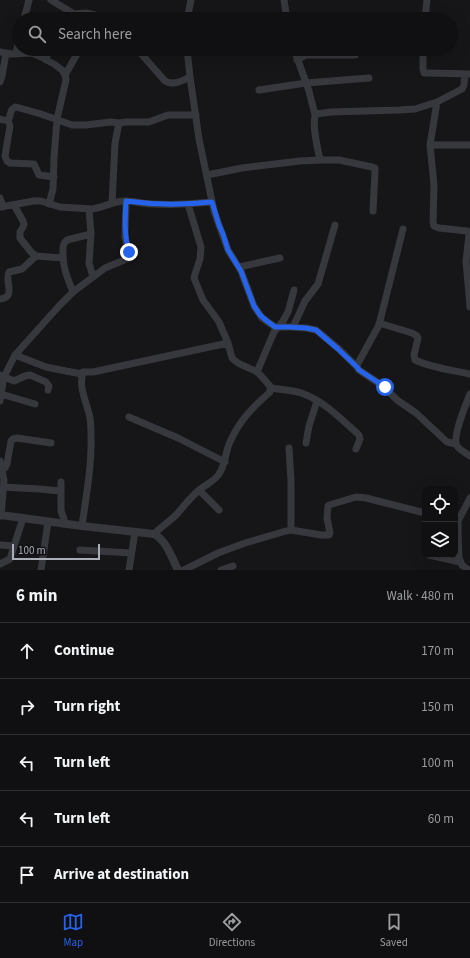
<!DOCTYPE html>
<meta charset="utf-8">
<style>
:root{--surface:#101012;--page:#19191b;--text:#f1f3f6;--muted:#9c9d9f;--line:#303032;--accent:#2563eb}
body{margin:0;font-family:"Source Sans 3",sans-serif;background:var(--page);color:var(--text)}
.controls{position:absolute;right:12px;bottom:12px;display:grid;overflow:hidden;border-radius:8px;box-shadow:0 4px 16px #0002}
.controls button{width:36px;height:36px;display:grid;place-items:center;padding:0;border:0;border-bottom:1px solid var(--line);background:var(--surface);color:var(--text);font:20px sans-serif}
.scale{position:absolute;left:12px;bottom:10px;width:88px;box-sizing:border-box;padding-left:4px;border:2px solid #a8adb8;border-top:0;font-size:11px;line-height:14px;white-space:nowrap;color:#a8adb8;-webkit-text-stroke:3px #111113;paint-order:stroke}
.stop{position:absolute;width:12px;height:12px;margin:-9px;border:3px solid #2563eb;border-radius:50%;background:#fff}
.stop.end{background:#2563eb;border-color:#fff;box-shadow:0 1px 4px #0008}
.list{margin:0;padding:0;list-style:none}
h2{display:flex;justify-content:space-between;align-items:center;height:52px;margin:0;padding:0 16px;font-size:17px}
h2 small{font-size:13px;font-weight:400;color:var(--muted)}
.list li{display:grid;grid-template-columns:26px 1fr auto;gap:12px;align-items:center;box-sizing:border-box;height:56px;padding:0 16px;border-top:1px solid var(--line)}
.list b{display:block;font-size:15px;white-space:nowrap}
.list em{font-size:13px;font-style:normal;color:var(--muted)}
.icon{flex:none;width:22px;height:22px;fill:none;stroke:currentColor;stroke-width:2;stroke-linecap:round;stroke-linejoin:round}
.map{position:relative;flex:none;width:470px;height:570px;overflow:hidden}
.search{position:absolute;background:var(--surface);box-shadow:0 4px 16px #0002;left:12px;right:12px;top:12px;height:44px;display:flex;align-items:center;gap:10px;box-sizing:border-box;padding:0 14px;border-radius:22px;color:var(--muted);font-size:15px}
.sheet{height:332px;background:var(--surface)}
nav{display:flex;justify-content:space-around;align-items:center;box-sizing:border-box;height:56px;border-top:1px solid var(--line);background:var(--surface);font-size:11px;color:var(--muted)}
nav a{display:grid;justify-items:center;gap:2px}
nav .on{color:var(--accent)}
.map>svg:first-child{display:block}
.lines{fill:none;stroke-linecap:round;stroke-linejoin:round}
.minor{stroke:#37383d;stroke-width:7}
.tertiary{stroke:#37383d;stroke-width:8}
.route{stroke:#2563eb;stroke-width:5}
</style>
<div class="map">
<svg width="470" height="570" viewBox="0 0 470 570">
<rect width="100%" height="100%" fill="#161618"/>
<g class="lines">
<path class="minor" d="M51,0L74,14L86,13L95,15L101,19
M284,0L287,19
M24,19L29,0
M187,19L191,0
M425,19L427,0
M137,49L165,81C174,86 181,81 190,77
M187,49L190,77L199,139L214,211L228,250L241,271L254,306L262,318L275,327H290L306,328L316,330L339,349L357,367
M294,49L309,91L315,115
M423,49V69L424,73H429L470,74
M0,52L12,54L31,53L39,56L54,64L62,70L65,75L66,80L57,119L54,158L53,189L49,204
M16,53L19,40
M46,60L49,49
M297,60L306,55H355
M65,75L80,49
M0,82L2,76L6,53
M259,90L306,83L369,78
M437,102L430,145L434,185L433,222L434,226L439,228L467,231L469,232V235L466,261L470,307
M0,119C16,124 5,110 16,107L41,114L72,125H86L111,122L119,123
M8,120L10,126L5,156L7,161L10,163L34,164L39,175L54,177
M430,145H470
M320,160C318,150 311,122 316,114L331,112L399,110L415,109L437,102L462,89L464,85L465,74
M207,175L242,168L300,161L320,160H339L372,167L375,168V171L373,211
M0,198L3,207
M112,203L115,143L119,123L126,122H149L168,115H196
M14,205L23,221L24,224L23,227L20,232V238L31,252L36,256L63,258
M0,207L34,201H41L60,207L92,209C103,208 113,201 125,201C134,201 144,204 153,204C173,205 193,204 212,202
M89,209L91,234L89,263L93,277
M403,229L379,325L357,365V367L359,370L383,386L397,400L416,413L447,442L456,444
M239,267L280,258
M73,292L105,268L129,258C130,251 126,244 125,237C125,225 126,213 126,201
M0,299C17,298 4,280 9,272L22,269L36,256
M379,323L412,333L417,336L418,338L414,355L415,360C432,368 452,370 470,374
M293,327L305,301L318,284L335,225
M15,355L46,367L66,371L82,374
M257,372L274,332L283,321L288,312L294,290
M0,375L14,381L25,376L30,375L46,382L49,386L48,390
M271,388C282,390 294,390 304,394C325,402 342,420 359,435L360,439L356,449
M1,394L35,404
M470,394C466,404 452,437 457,446C460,450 466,453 470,456
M0,401L4,377L15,355L59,306L73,292C68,279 63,269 63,255C63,249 62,244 67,240L91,234
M129,417L178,438L225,462
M306,443L309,426L317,401
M289,448L291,481V530
M0,461L4,480L1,516
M0,470L5,468L7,464L11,441L13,439L17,438L51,443
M61,482V511L64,519V524
M3,487L39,489L61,491
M199,490L219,510
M82,526C86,496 92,466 91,436C91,430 91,424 90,418C87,403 78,387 83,372H93L228,343
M154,534C161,527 170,521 177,514C184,506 190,498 198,491C204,485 214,482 219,474C226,464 225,452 230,442C239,421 253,407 270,392V386C266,382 262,376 257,372C249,367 239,366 232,358L228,343L219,322L203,300L194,278L195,274L200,259L201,247L188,204
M0,545L14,546
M80,550L131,553
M429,555L460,562
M0,564L10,559L23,518
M41,570L48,522
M129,570L135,532
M184,570L218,553L245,543L286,531L291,530L321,535H329L330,533L327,518L328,506L329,505L356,497L366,498L425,513
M221,570L233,566
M468,570L462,565L459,558L458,530V521L470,498"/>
<path class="tertiary" d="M0,515L82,526L154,534C166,540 172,558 178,570"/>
</g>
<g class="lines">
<path class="route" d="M129,252C124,235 125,219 126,201C155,205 184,205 212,202L219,225L223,234L228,250L241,271L254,306L260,315L267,321L275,327H290L306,328L316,330L338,349L357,367L359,370L385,387"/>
</g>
</svg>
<div class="controls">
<button><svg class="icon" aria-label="locate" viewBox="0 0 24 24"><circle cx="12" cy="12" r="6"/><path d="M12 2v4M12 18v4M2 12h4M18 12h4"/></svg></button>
<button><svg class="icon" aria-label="layers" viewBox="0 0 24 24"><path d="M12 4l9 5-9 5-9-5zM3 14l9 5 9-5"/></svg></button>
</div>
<div class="scale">100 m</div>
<div class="stop" style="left:385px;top:387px"></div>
<div class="stop end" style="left:129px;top:252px"></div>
<div class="search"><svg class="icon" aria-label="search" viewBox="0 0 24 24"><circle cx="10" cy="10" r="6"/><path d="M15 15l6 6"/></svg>Search here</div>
</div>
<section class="sheet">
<h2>6 min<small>Walk · 480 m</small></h2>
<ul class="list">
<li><svg class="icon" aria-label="ahead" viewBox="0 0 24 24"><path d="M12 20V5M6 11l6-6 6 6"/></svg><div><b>Continue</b></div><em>170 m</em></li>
<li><svg class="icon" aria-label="right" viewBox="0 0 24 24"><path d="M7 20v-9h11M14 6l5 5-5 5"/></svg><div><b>Turn right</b></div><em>150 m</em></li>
<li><svg class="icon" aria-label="left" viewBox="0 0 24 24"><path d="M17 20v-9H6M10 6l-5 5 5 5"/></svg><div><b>Turn left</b></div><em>100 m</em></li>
<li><svg class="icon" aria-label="left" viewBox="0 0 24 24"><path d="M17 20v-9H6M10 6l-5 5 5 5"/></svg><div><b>Turn left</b></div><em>60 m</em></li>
<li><svg class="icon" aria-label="arrive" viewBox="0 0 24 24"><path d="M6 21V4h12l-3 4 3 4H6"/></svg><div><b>Arrive at destination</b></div></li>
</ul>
</section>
<nav>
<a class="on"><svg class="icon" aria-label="map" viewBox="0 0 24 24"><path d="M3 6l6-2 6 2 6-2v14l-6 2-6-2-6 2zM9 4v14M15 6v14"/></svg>Map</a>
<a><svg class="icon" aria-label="directions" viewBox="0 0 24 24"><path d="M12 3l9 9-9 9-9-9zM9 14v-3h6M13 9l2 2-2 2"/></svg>Directions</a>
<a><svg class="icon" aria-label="saved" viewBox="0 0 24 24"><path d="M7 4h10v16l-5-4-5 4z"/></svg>Saved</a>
</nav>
